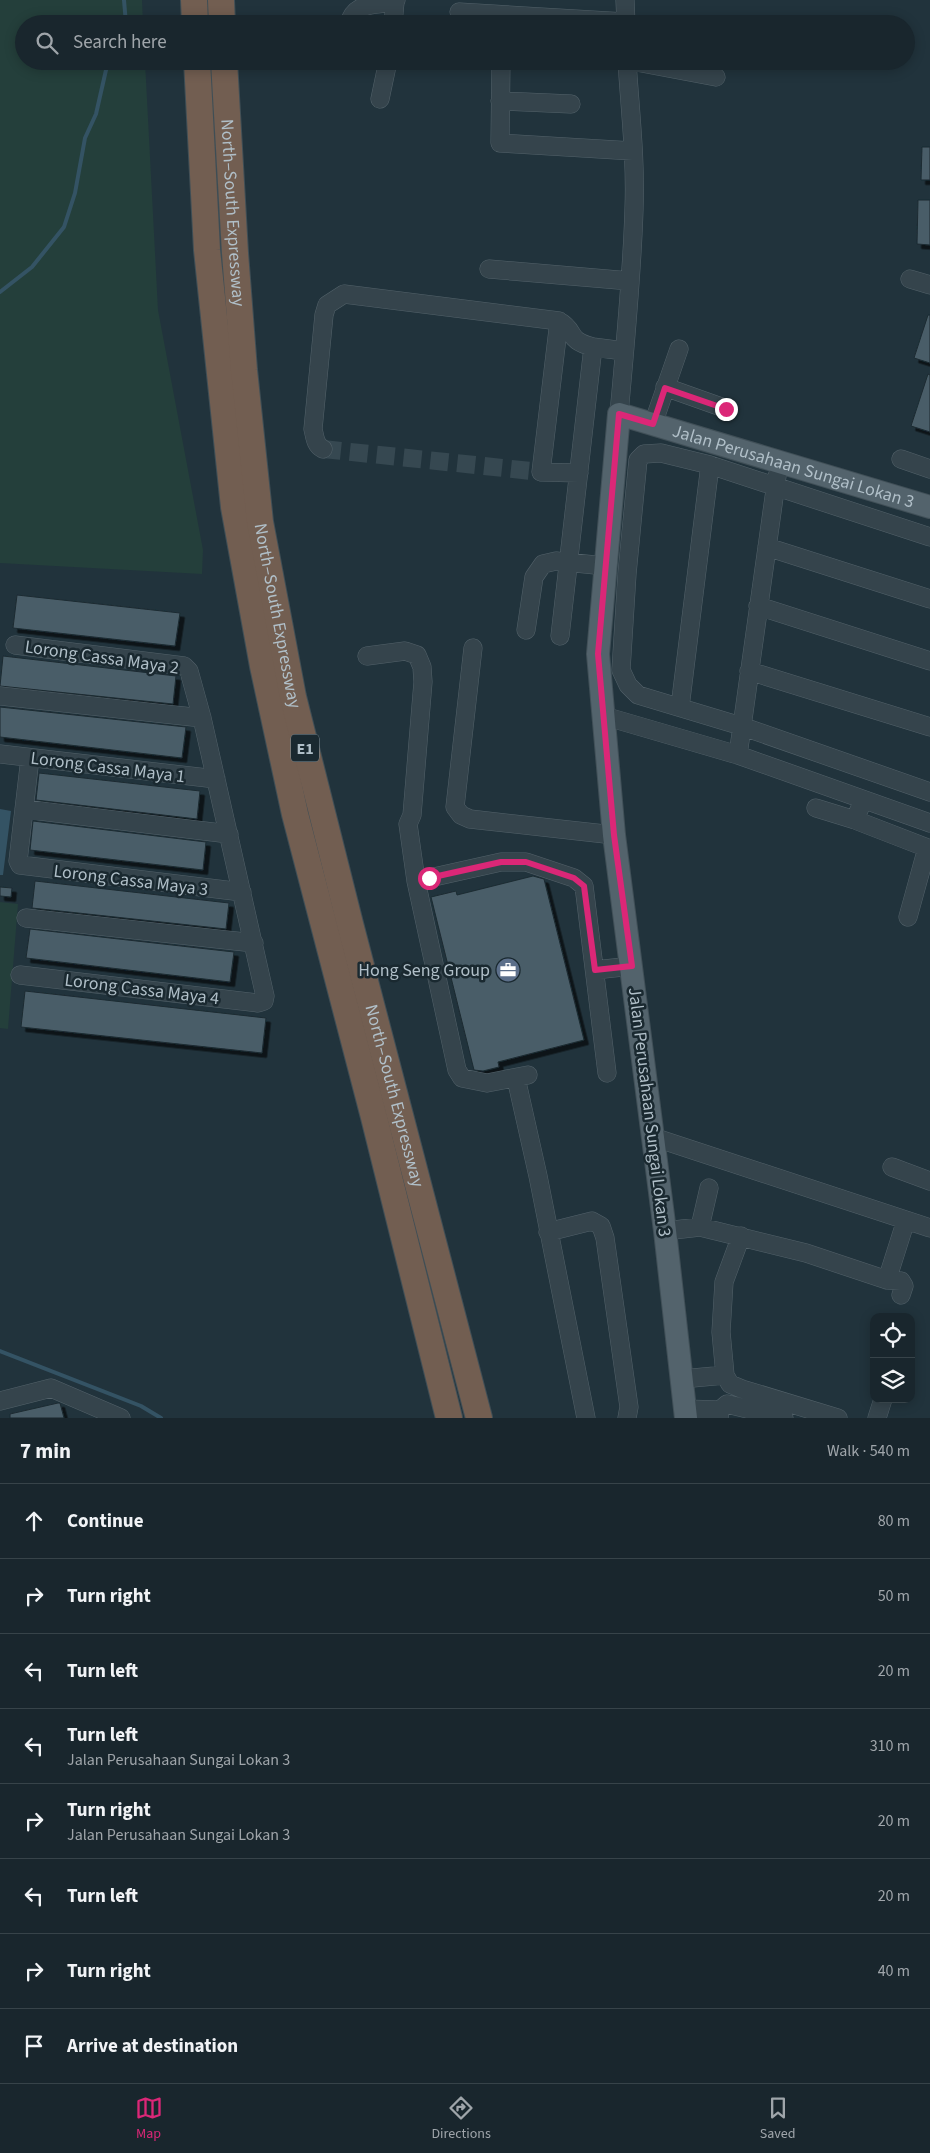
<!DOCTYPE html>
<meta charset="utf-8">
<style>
:root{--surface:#19262d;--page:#263239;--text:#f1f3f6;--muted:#9fa5aa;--line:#374349;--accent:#db2777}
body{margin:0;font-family:"Source Sans 3",sans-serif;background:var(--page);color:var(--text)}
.controls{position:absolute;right:15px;bottom:15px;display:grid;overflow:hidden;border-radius:10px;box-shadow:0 2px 12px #0003}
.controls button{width:45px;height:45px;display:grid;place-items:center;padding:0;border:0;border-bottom:1px solid var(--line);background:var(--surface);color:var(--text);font:25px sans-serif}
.stop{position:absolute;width:15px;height:15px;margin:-11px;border:4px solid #db2777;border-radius:50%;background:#fff}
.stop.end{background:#db2777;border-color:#fff;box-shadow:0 1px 5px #0008}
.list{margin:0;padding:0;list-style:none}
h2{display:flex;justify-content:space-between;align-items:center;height:65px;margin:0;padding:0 20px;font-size:21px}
h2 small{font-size:16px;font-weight:400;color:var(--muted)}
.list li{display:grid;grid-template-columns:32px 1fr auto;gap:15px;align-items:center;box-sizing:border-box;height:75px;padding:0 20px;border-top:1px solid var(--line)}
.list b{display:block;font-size:19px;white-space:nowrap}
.list p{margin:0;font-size:16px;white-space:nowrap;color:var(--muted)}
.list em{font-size:16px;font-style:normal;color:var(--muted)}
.icon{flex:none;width:28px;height:28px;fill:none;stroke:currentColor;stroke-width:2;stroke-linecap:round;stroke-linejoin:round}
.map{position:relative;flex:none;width:930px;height:1418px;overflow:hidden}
.search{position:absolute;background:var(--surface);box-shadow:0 2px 12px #0003;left:15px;right:15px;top:15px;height:55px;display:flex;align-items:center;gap:12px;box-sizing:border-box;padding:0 18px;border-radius:28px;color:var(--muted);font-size:19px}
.sheet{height:665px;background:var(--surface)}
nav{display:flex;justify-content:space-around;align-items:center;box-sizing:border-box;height:70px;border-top:1px solid var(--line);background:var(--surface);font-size:14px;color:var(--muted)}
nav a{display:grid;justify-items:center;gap:2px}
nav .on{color:var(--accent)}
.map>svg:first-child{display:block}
.green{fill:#243f3b}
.water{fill:#345364}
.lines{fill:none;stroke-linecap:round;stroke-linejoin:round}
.stream{stroke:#345364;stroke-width:4}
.building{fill:#4a5d67;stroke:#1c2b32;filter:url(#shadow)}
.minor-tunnel{stroke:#364851;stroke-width:18;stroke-dasharray:18 9;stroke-linecap:butt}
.minor-casing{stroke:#53626a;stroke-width:19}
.major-casing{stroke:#415058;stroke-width:24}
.highway-casing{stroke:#404f56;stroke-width:28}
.minor{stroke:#35444c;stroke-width:18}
.major{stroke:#53636c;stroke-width:22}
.highway{stroke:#725e51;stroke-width:26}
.route{stroke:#db2777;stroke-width:6}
.labels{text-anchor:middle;stroke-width:5;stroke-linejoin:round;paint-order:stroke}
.shield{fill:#1a2930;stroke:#83929a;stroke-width:1}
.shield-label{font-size:16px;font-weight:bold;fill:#b0bfc8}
.street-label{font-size:18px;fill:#b0bfc8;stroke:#1a2930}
.poi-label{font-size:18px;fill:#b0bfc8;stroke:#1a2930;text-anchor:end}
</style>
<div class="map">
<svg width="930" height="1418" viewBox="0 0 930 1418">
<defs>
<filter id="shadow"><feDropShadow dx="4.5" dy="4.5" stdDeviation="0" flood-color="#0009"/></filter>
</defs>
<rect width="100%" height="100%" fill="#21333c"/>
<path class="green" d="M0,0H142L143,24H24V61H145L158,310L203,550L202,574L0,563Z
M0,902L18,904L8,1029L0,1028Z"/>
<path class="water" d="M0,809L11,811L3,875H0Z"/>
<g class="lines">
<path class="stream" d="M124,0L126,24
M0,292L32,267L64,227L75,193L85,138L96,114L106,70L112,61
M0,1351L141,1406L161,1418"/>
</g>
<path class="building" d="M922,147H930V180H921Z
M918,200H930V245L917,244Z
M928,315H930V363L914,358Z
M928,374L930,375V432L911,426Z
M17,595L180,613L175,646L13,628Z
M3,656L176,676L173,704L0,686Z
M0,707L186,727L182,758L0,737Z
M39,773L200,791L197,819L36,800Z
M33,821L206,842L203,870L30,850Z
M533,876L544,879L584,1040L498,1062L499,1067L483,1071L474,1070L431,897L456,891L457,895Z
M35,881L229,903L226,929L32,908Z
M0,887L12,888L11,897L0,896Z
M30,929L234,952L230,982L26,958Z
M25,991L266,1018L262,1053L21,1027Z
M58,1403H60L64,1418H10V1414Z"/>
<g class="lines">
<path class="minor-tunnel" d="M323,449L541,472"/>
<defs>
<path id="minor" d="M625,0L626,24
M459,12L626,22
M349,24C354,2 375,5 395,2L396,0
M393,24L395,2
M501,61L500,143L633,151
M631,61L716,77
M380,99L388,61
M500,101L571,104
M489,269L630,281
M910,279L930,285
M559,321L541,472L579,473
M593,347L624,351
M665,387L727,409
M619,414C625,346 632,277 634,209C636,160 630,110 627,61
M653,424L679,349
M323,449C315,445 315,437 313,429L324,315L327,305L344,294L559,321C577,331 565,340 593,347L560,636
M901,459L930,469
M930,537L710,465L661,453L644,454L638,460L627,574L621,670L628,685L638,695L741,726L930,792
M767,547L930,599
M758,606L930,661
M526,630L534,577L543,564L556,561L605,566
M15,645L184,666L189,671L202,718L265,996L264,1001L258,1003L20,975
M473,648L455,807L461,815L470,819L614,835
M367,656L405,651L417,655L422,667L423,682L412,815L408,824L416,881L457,1070L462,1078L487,1083L528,1075
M749,671L930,727
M0,696L202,718
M680,707L710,465
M604,716L738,755L930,823
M0,754L216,779
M738,755L777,476
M30,758L18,861L20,865L242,892
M863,800L855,820L930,849
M816,808L855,820
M24,809L229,834
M416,881L501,862H526L574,878L584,886L607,1073
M908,917L927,848
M26,918L254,943
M595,970L632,966
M516,1078L538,1176L586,1418
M653,1137L930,1228
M892,1167L930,1181
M700,1227L709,1188
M665,1231L700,1227L806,1253L887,1280L906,1220
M548,1232L592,1221L601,1226L605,1238L629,1407L627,1418
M887,1280L901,1281L904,1286L901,1295
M725,1375L721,1332L724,1282L741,1236
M682,1379L725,1375L730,1384L742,1389L838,1418
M0,1401L51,1388L121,1418
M685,1409L720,1410L719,1418
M720,1410L727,1404L784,1418
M877,1418L883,1399"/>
<g id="major">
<path id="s1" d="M686,1418L665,1231L614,835L598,654L619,414L930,507"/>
</g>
<g id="highway">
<path d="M194,0L195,24"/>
<path d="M221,0L222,24"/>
<path d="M197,61L207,250L234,507L263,666L295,814L374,1117L449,1418"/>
<path id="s2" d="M224,61L235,253L244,370L260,522L293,697L350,924L479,1418"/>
</g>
</defs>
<use href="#minor" class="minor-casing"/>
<use href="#major" class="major-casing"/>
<use href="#highway" class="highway-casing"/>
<use href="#minor" class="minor"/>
<use href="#major" class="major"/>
<use href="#highway" class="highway"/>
</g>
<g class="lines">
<path class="route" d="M429,878L501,862H526L574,878L584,886L595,970L632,966L614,835L598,654L619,414L653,424L665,388L726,409"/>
</g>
<defs>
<symbol id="office-disc" viewBox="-11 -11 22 22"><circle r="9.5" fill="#5c6f8a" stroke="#1a2930"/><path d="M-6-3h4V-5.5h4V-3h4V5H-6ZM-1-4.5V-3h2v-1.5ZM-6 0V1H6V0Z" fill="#fff"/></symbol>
</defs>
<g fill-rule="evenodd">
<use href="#office-disc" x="494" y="956" width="28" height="28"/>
</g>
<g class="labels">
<rect class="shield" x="291" y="734.5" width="28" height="27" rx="4"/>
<g class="shield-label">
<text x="305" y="754">E1</text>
</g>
<g class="street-label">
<text dy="6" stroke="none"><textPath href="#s2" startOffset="152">North–South Expressway</textPath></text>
<text dy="6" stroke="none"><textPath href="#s1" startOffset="1192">Jalan Perusahaan Sungai Lokan 3</textPath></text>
<text dy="6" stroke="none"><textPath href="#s2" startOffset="558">North–South Expressway</textPath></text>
<text transform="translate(102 657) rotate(8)" y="6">Lorong Cassa Maya 2</text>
<text transform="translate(108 767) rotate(7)" y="6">Lorong Cassa Maya 1</text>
<text transform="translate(131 880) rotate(7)" y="6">Lorong Cassa Maya 3</text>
<text transform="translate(142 989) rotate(7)" y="6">Lorong Cassa Maya 4</text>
<text dy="6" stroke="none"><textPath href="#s2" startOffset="1052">North–South Expressway</textPath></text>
<text transform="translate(650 1112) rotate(83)" y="6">Jalan Perusahaan Sungai Lokan 3</text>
</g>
<g class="poi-label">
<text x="490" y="976">Hong Seng Group</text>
</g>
</g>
</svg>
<div class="controls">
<button><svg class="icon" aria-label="locate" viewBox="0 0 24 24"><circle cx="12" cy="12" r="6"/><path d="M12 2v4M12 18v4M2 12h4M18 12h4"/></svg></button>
<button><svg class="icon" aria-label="layers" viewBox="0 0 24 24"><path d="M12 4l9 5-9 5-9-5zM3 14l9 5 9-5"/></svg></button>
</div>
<div class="stop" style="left:429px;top:878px"></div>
<div class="stop end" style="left:726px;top:409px"></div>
<div class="search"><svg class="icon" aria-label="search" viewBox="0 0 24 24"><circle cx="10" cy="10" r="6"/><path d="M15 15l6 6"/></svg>Search here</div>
</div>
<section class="sheet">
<h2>7 min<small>Walk · 540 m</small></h2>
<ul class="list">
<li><svg class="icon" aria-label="ahead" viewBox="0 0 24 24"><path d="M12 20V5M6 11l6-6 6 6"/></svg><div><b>Continue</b></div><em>80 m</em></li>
<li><svg class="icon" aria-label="right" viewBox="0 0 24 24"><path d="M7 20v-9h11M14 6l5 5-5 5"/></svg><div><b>Turn right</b></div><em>50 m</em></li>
<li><svg class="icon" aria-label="left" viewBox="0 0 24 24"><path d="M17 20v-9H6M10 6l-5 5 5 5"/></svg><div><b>Turn left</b></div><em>20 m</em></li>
<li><svg class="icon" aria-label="left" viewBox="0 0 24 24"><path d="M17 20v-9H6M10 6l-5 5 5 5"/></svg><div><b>Turn left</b><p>Jalan Perusahaan Sungai Lokan 3</p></div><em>310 m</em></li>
<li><svg class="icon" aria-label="right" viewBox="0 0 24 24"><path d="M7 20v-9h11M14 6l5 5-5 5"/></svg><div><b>Turn right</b><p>Jalan Perusahaan Sungai Lokan 3</p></div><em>20 m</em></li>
<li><svg class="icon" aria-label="left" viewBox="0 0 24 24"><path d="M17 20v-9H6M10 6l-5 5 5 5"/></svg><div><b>Turn left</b></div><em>20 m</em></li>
<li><svg class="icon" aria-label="right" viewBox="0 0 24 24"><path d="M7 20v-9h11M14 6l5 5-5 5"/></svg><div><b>Turn right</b></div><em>40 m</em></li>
<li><svg class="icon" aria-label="arrive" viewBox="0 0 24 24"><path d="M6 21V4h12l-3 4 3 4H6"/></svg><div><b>Arrive at destination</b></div></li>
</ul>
</section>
<nav>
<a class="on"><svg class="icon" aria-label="map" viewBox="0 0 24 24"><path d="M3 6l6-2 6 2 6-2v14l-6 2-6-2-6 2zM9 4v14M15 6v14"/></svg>Map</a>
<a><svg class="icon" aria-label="directions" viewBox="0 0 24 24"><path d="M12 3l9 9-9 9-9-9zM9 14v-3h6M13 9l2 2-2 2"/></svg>Directions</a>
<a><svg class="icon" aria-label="saved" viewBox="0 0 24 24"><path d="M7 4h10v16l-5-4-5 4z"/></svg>Saved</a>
</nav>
